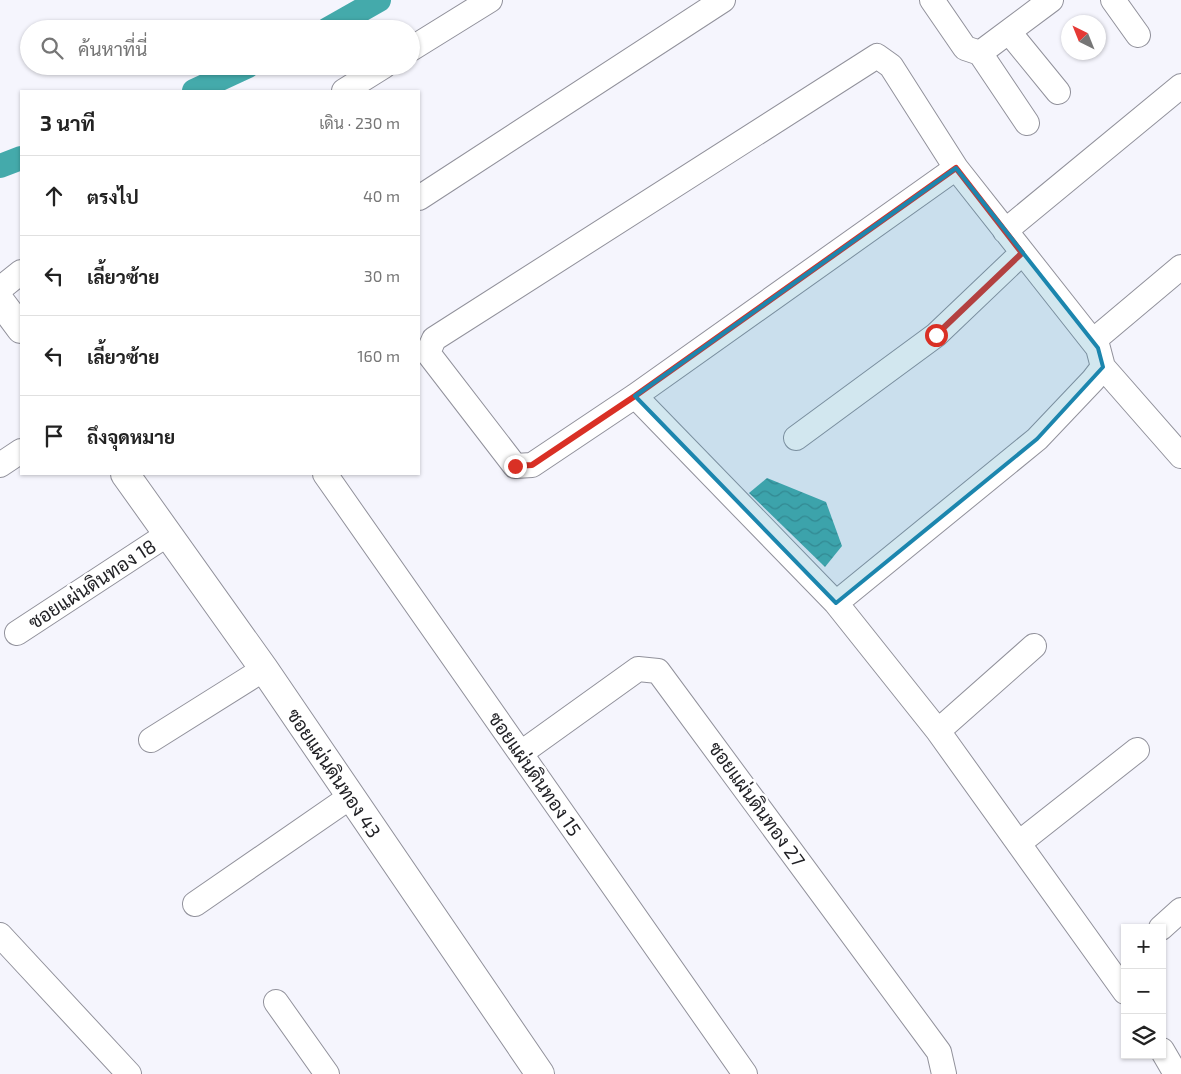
<!DOCTYPE html>
<html lang="th">
<meta charset="utf-8">
<style>
:root{--surface:#fff;--page:#f2f2f2;--text:#222;--muted:#767676;--line:#e0e0e0}
body{margin:0;font-family:"Exo 2",Sarabun,sans-serif;background:var(--page);color:var(--text)}
.controls{position:absolute;right:15px;bottom:15px;display:grid;overflow:hidden;border-radius:0px;box-shadow:0 1px 4px #0004}
.controls button{width:45px;height:45px;display:grid;place-items:center;padding:0;border:0;border-bottom:1px solid var(--line);background:var(--surface);color:var(--text);font:25px sans-serif}
.compass{position:absolute;left:1061px;top:15px;width:45px;height:45px;border-radius:50%;background:var(--surface);box-shadow:0 1px 4px #0004;rotate:317deg}
.stop{position:absolute;width:15px;height:15px;margin:-11px;border:4px solid #d93025;border-radius:50%;background:#fff}
.stop.end{background:#d93025;border-color:#fff;box-shadow:0 1px 5px #0008}
.list{margin:0;padding:0;list-style:none}
h2{display:flex;justify-content:space-between;align-items:center;height:65px;margin:0;padding:0 20px;font-size:21px}
h2 small{font-size:16px;font-weight:400;color:var(--muted)}
.list li{display:grid;grid-template-columns:32px 1fr auto;gap:15px;align-items:center;box-sizing:border-box;height:80px;padding:0 20px;border-top:1px solid var(--line)}
.list b{display:block;font-size:19px;white-space:nowrap}
.list em{font-size:16px;font-style:normal;color:var(--muted)}
.icon{flex:none;width:28px;height:28px;fill:none;stroke:currentColor;stroke-width:2;stroke-linecap:round;stroke-linejoin:round}
.map{position:relative;flex:none;width:1181px;height:1074px;overflow:hidden}
.search{position:absolute;background:var(--surface);box-shadow:0 1px 4px #0004;left:20px;top:20px;width:400px;height:55px;display:flex;align-items:center;gap:12px;box-sizing:border-box;padding:0 18px;border-radius:28px;color:var(--muted);font-size:19px}
.panel{position:absolute;background:var(--surface);box-shadow:0 1px 4px #0004;left:20px;top:90px;width:400px;height:385px;border-radius:0px}
.map>svg:first-child{display:block}
.water{fill:url(#water-waves)}
.lines{fill:none;stroke-linecap:round;stroke-linejoin:round}
.canal{stroke:#44aaab;stroke-width:24}
.minor-casing{stroke:#91919b;stroke-width:26}
.tertiary-casing{stroke:#91919b;stroke-width:30}
.minor{stroke:#fff;stroke-width:24}
.tertiary{stroke:#fff;stroke-width:28}
.route{stroke:#d93025;stroke-width:6}
.marked{fill:#1c86ae;fill-opacity:0.2;stroke:#1c86ae;stroke-width:4;stroke-linejoin:round}
.labels{text-anchor:middle;stroke-width:5;stroke-linejoin:round;paint-order:stroke}
.street-label{font-size:19px;fill:#222226;stroke:#fff}
</style>
<div class="map">
<svg width="1181" height="1074" viewBox="0 0 1181 1074">
<defs>
<pattern id="water-waves" width="16" height="10" patternUnits="userSpaceOnUse" patternTransform="scale(1.25)"><rect width="16" height="10" fill="#44aaab"/><path d="M0 5q4-4 8 0t8 0" fill="none" stroke="#388a8b"/></pattern>
</defs>
<rect width="100%" height="100%" fill="#f5f5fd"/>
<path class="water" d="M767,478L826,502L842,546L825,567L749,493Z"/>
<g class="lines">
<path class="canal" d="M328,29L379,0
M194,91L248,66
M0,166L21,158"/>
<defs>
<path id="minor" d="M932,0L965,48L980,53L1051,0
M1113,0L1138,35
M1009,32L1058,92
M411,49L490,0
M980,53L1027,123
M344,91L384,66
M956,168L635,396L532,465L515,466L428,353L434,339L877,56L891,66L956,168L1098,348L1103,367L1181,456
M419,198L723,0
M1005,231L1181,86
M0,289L21,272
M1093,341L1181,267
M635,396L836,603L938,731L1125,992
M796,438L936,335L1022,253
M0,465L21,451
M325,474L745,1074
M836,603L1037,439L1093,380L1103,367
M17,633L168,534
M938,731L1034,646
M151,740L264,669
M521,753L638,669L658,671L939,1052L944,1074
M1019,843L1137,750
M195,904L350,797
M1161,928L1181,910
M0,935L129,1074
M276,1002L327,1074
M1162,1050L1176,1074"/>
<path id="tertiary" d="M0,301L21,329
M125,474L264,669L540,1074"/>
</defs>
<use href="#minor" class="minor-casing"/>
<use href="#tertiary" class="tertiary-casing"/>
<use href="#minor" class="minor"/>
<use href="#tertiary" class="tertiary"/>
</g>
<g class="lines">
<path class="route" d="M515,466L532,465L635,396L956,168L1022,253L936,335"/>
</g>
<path class="marked" d="M956,168L1098,348L1103,367L1037,439L836,603L635,396Z"/>
<g class="labels">
<g class="street-label">
<text transform="translate(92 584) rotate(-33)" y="7">ซอยแผ่นดินทอง 18</text>
<text transform="translate(334 773) rotate(56)" y="7">ซอยแผ่นดินทอง 43</text>
<text transform="translate(535 774) rotate(55)" y="7">ซอยแผ่นดินทอง 15</text>
<text transform="translate(757 804) rotate(54)" y="7">ซอยแผ่นดินทอง 27</text>
</g>
</g>
</svg>
<div class="controls">
<button>+</button>
<button>−</button>
<button><svg class="icon" aria-label="layers" viewBox="0 0 24 24"><path d="M12 4l9 5-9 5-9-5zM3 14l9 5 9-5"/></svg></button>
</div>
<svg class="compass" viewBox="-18 -18 36 36"><path d="M0-13l5 13h-10z" fill="#e53935"/><path d="M0 13l5-13h-10z" fill="#767676"/></svg>
<div class="stop" style="left:936px;top:335px"></div>
<div class="stop end" style="left:515px;top:466px"></div>
<div class="search"><svg class="icon" aria-label="search" viewBox="0 0 24 24"><circle cx="10" cy="10" r="6"/><path d="M15 15l6 6"/></svg>ค้นหาที่นี่</div>
<section class="panel">
<h2>3 นาที<small>เดิน · 230 m</small></h2>
<ul class="list">
<li><svg class="icon" aria-label="ahead" viewBox="0 0 24 24"><path d="M12 20V5M6 11l6-6 6 6"/></svg><div><b>ตรงไป</b></div><em>40 m</em></li>
<li><svg class="icon" aria-label="left" viewBox="0 0 24 24"><path d="M17 20v-9H6M10 6l-5 5 5 5"/></svg><div><b>เลี้ยวซ้าย</b></div><em>30 m</em></li>
<li><svg class="icon" aria-label="left" viewBox="0 0 24 24"><path d="M17 20v-9H6M10 6l-5 5 5 5"/></svg><div><b>เลี้ยวซ้าย</b></div><em>160 m</em></li>
<li><svg class="icon" aria-label="arrive" viewBox="0 0 24 24"><path d="M6 21V4h12l-3 4 3 4H6"/></svg><div><b>ถึงจุดหมาย</b></div></li>
</ul>
</section>
</div>
